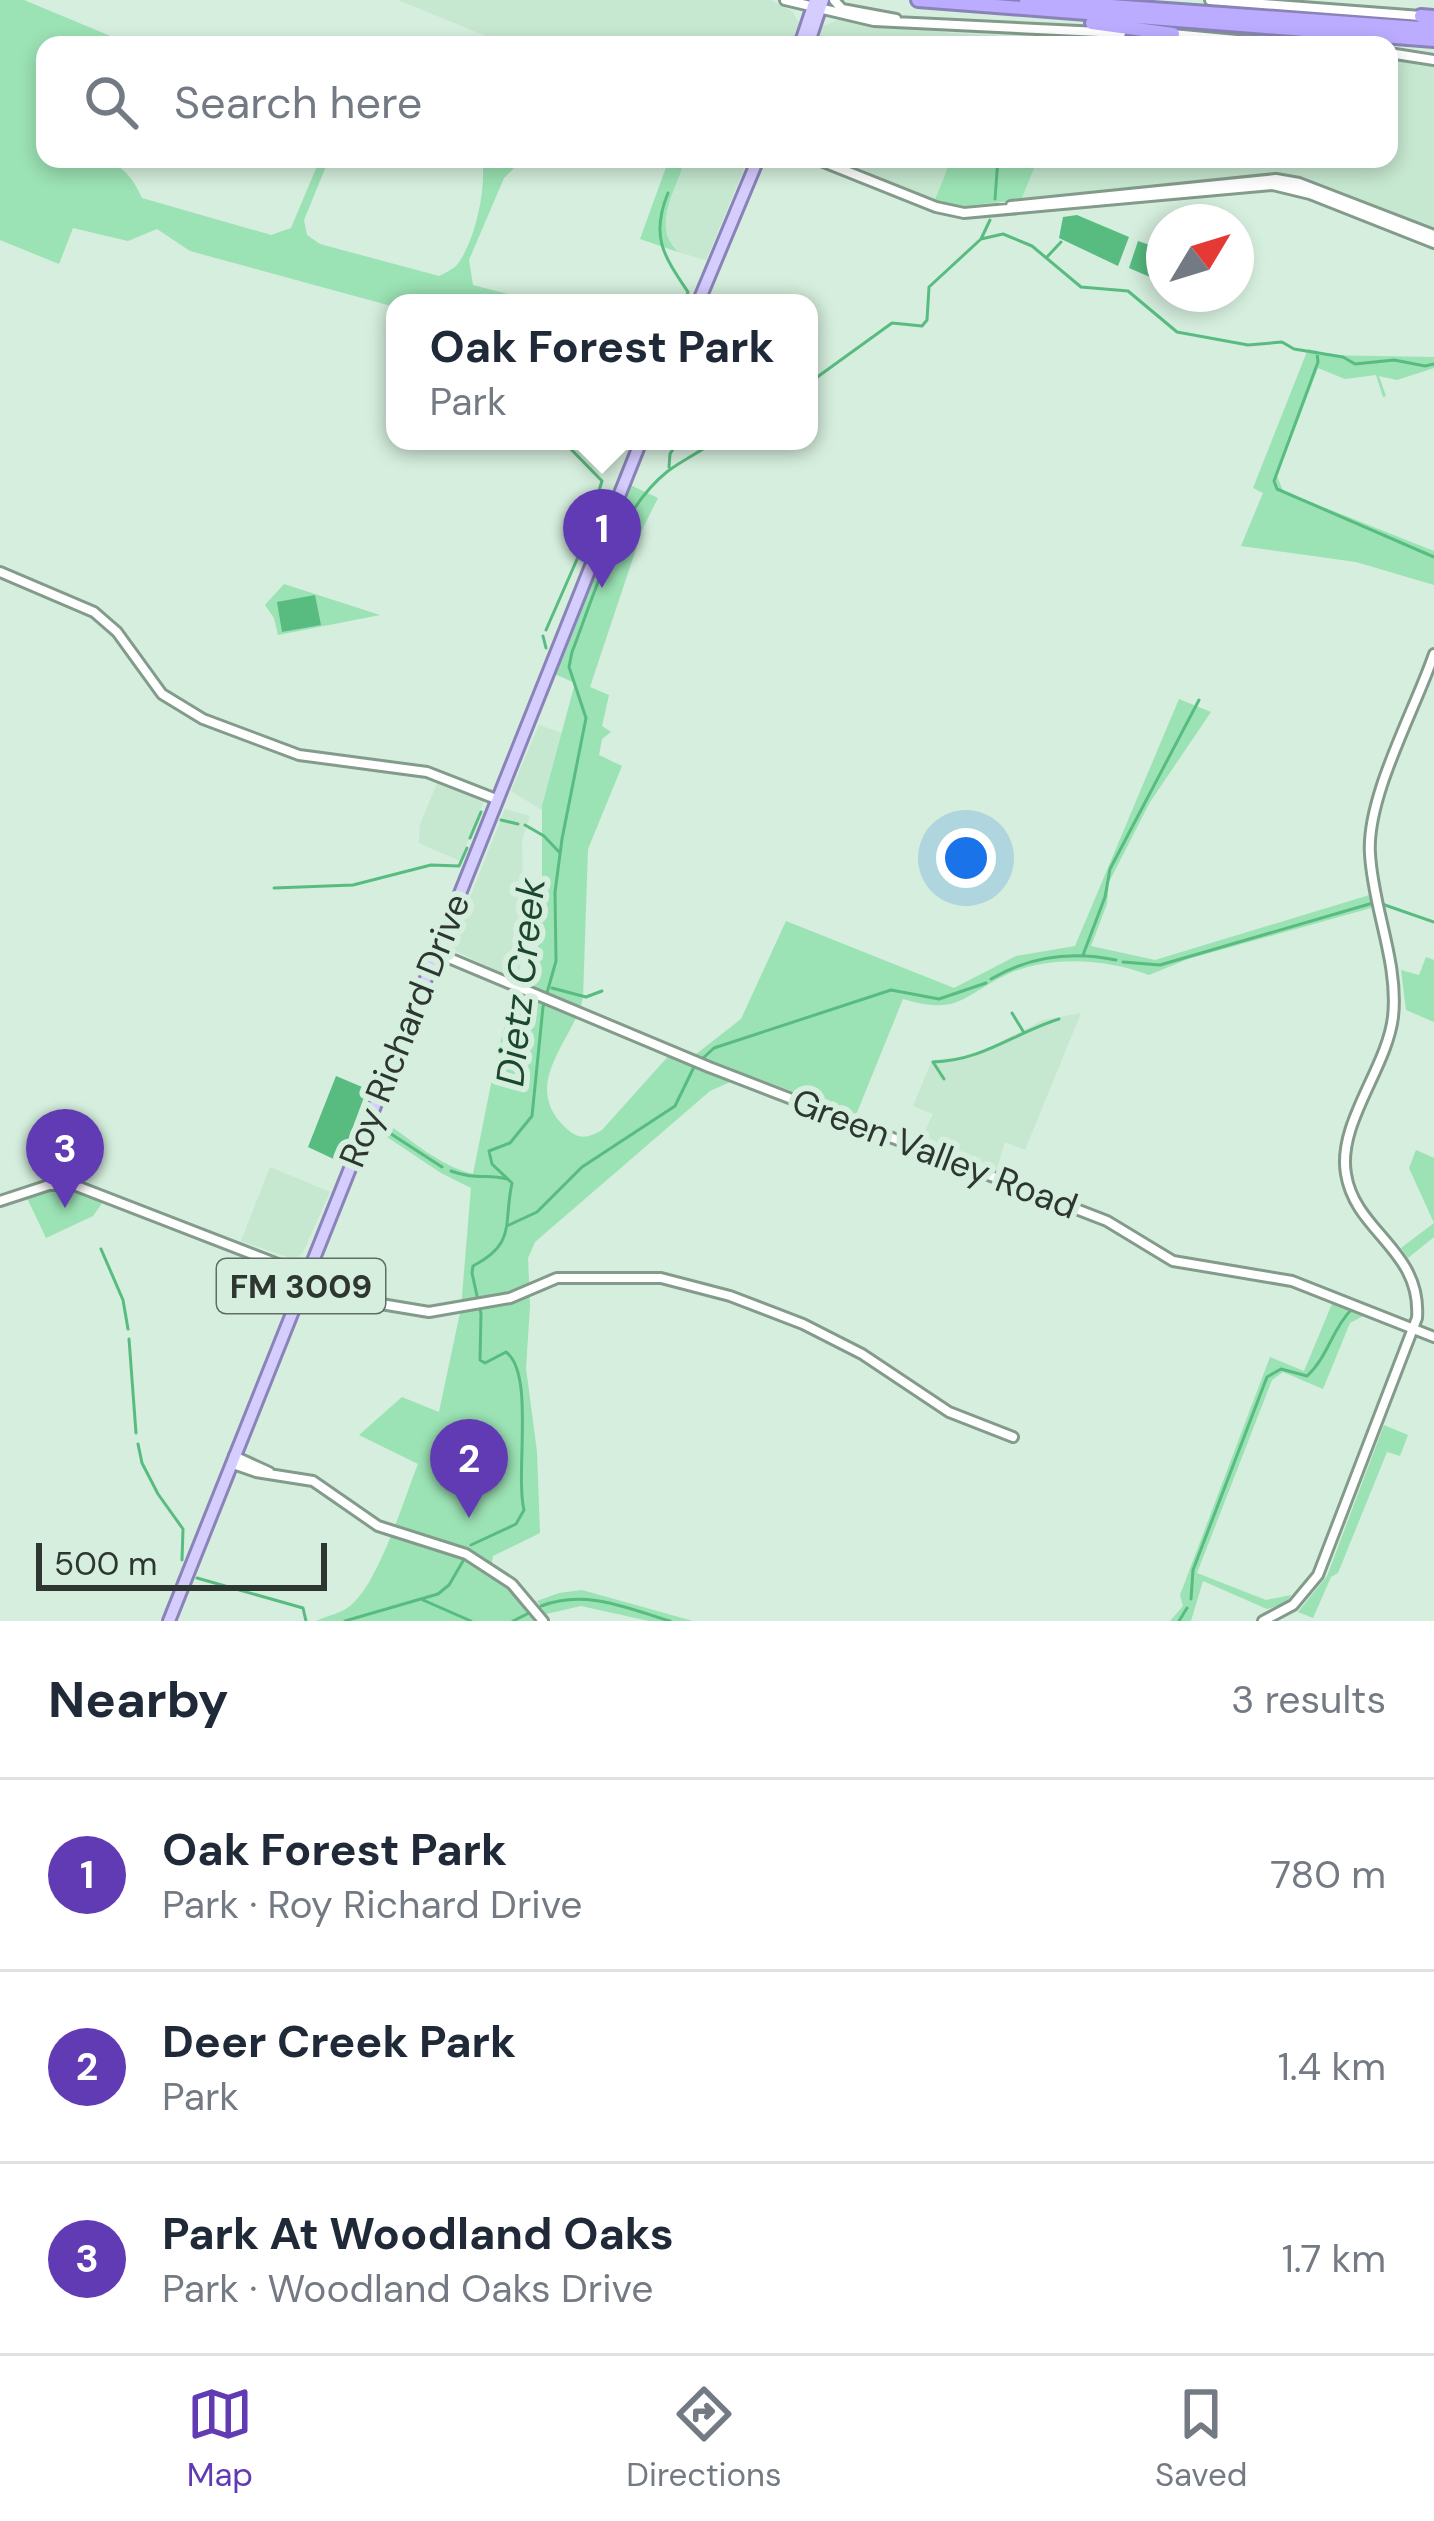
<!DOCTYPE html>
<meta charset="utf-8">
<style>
:root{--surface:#fff;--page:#f2f2f3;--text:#1f2937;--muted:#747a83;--line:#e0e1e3;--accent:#603bb3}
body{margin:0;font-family:"DM Sans",sans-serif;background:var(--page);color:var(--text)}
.compass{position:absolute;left:1146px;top:204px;width:108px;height:108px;border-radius:50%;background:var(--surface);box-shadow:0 6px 18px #0003;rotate:52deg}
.scale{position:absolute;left:36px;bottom:30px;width:291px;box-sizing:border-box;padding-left:12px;border:6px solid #2d3630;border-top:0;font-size:33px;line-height:42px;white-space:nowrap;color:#2d3630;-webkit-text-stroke:9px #d5eedd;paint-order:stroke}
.you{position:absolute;left:966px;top:858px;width:42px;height:42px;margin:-30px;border:9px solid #fff;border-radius:50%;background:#1a73e8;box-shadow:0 0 0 18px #1a73e833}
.badge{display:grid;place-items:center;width:78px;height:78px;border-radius:50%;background:var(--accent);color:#fff;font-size:39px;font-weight:700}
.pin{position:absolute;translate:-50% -99px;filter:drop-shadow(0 3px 6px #0008)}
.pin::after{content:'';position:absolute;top:63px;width:42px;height:36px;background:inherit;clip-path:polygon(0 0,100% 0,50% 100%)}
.popup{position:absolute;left:386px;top:294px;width:432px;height:156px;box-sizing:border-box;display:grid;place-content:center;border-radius:24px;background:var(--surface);filter:drop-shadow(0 3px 9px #0005);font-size:39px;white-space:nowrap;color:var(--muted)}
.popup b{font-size:45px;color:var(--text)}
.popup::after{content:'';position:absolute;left:50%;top:100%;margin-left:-24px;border:24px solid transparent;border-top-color:var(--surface)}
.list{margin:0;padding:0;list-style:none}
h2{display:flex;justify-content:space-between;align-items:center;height:156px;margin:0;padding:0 48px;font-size:51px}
h2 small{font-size:39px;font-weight:400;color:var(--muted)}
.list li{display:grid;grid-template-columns:78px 1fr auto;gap:36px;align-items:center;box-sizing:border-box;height:192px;padding:0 48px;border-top:3px solid var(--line)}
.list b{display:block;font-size:45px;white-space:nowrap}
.list p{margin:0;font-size:39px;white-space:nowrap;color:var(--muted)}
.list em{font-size:39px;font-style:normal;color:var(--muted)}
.icon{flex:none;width:66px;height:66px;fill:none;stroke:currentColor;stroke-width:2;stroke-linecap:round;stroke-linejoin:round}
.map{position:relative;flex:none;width:1434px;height:1621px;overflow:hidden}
.search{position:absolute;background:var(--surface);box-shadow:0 6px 18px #0003;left:36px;right:36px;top:36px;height:132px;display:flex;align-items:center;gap:30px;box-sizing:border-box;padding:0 42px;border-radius:24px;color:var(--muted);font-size:45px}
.sheet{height:732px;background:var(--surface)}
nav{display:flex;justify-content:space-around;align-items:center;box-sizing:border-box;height:168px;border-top:3px solid var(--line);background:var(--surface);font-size:33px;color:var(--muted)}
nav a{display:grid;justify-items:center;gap:6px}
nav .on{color:var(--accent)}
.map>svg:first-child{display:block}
.built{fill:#c6e7d0}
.green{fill:#9be2b4}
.water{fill:#58bc81}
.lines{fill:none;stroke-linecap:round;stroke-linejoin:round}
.stream{stroke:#58bc81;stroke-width:3}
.tertiary-casing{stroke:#839b8b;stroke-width:14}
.secondary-casing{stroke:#839b8b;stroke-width:14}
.primary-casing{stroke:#8983b7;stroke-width:16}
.motorway-casing{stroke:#8983b7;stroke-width:18}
.tertiary{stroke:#fff;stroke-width:8}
.secondary{stroke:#fff;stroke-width:8}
.primary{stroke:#d6cdff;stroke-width:10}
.motorway{stroke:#bbacff;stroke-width:12}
.labels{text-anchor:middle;stroke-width:12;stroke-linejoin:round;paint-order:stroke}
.shield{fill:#d5eedd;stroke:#5f6d64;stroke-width:3}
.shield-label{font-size:33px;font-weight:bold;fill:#2d3630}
.street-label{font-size:36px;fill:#2d3630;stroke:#d5eedd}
.water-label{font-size:39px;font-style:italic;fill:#1d462e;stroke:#d5eedd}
</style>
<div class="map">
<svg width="1434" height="1621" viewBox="0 0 1434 1621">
<rect width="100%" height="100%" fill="#d5eedd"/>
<path class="built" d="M398,0H771L793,12L800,26L793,45H508Z
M840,19L950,33L999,36L995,45H814L821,27Z
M1031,37L1116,38L1232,45H1029Z
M1389,60L1434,66V233L1299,179L1274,175L1021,200L1038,159H1389Z
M673,159H748L706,260L678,252L671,246L663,219L682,170Z
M836,159H951L935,200Z
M539,725L562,733L542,810L511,791Z
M439,778L485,798L460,861L419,843L420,825Z
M505,809L530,816L522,840L524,951L517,981L450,948Z
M1081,1013L1025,1150L1005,1142L996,1171L920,1141L933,1114L913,1106L932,1060L975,1055L1043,1020Z
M270,1167L330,1192L302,1254L293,1259L241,1241Z
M241,1252L289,1273L291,1282L281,1306L228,1283Z"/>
<path class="green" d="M0,0H24L132,45H45V159C91,159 121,149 142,198L271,235L291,228L320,159H329L304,220L307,235L320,244L439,276C442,275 454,268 456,266C475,244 487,186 482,159H523L504,178L469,260L473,285L543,303H395V307L190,251L157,229L128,241L73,228L59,264L0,240Z
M669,159L682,169C672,197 653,228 678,252L640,239Z
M951,159H1038L1021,200L953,207L935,200Z
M1308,349L1318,351L1319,355L1434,357V368L1397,380L1379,376L1386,396L1383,397L1376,375L1345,379L1318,368L1277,476L1283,491L1434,551V585L1356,562L1241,546L1263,493L1253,488Z
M624,482L658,498L643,528L590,687L609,695L602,726L611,732L602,739L599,755L622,766L588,849L583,997C576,1038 517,1085 567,1129C579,1140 589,1138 602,1130L672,1052L739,1078L710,1091L535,1242L528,1258L530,1306L526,1368L537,1452L540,1533L493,1556L491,1567L543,1621H316C326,1616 343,1613 351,1605C379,1582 404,1499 418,1464L359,1435L402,1397L439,1412L461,1308L471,1188L441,1173L381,1133L386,1123C414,1142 440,1166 473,1174L496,1059L514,990L531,994L542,919V806L575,683L548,671Z
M284,584L380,615L278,635L274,618L265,605Z
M1179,699L1211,712L1150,802L1109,882L1107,904L1091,946L1155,960L1376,893L1378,906L1188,959L1149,975C1107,959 1051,955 1008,974C962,995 961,1016 903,999L856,1115L695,1055L741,1019L786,921L954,988L1016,956L1075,946Z
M1426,957L1434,960V1022L1406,1010L1401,970L1419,975Z
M1416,1150L1434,1158V1237L1408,1258L1401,1248L1434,1223L1409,1168Z
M56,1187L75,1188L105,1199L93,1216L46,1238L27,1198Z
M1334,1299L1367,1314L1350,1323L1323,1389L1283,1372L1272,1380L1197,1573L1266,1600L1291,1595L1286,1603L1267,1609L1203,1581L1191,1621H1170L1183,1606L1180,1595L1270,1357L1304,1371Z
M1384,1425L1408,1435L1400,1456L1387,1452L1338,1573L1331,1577L1313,1618L1298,1612L1327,1576Z
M582,1590L693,1621H649L581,1606L546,1614L537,1601L559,1593Z"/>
<path class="water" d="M1077,215L1129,237L1118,266L1059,238L1063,217Z
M1138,241L1164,250V283L1129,268Z
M315,595L321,625L282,632L277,602Z
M336,1076L367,1089L340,1162L308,1147Z"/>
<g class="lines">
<path class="stream" d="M1023,38L1024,45
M1029,45L1039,35
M668,193C650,237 664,256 688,292L684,303
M995,199L998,159
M981,239L990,220
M1047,257L1061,242
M1317,353L1318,362L1274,481L1277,489L1434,557
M809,383L892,323L922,326L927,320L929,287L981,239L1003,234L1032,246L1081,287L1128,291L1177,332L1248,345L1282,342L1294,349L1343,357L1355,364L1394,360L1425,366L1434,364
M669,467L670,454L678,441
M546,630L578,557L602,481L563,441
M543,636L546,648
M501,820L518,824
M525,825L544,836L560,853
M470,838L481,812
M274,888L353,885L431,865L459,866L467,848
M1382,904L1434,922
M1083,955L1105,897L1110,869L1199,700
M1123,962L1160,965L1373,903
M991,979C1030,956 1073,951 1116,960
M552,988L586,997L602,991
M1012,1013L1023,1031
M701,1060L714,1048L891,990L939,999L986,983
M944,1079L933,1062C982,1061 1014,1033 1059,1019
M385,1130L442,1167
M451,1171C475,1180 488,1174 507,1179
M509,1225L537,1212L582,1167L675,1106L694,1067
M101,1249L123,1300L128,1329
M129,1339L136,1433
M138,1444L142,1463L158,1494L183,1529L182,1560
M471,1545L516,1524L524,1510C515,1473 535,1373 506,1352L485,1363L480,1360L481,1314L472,1273L473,1266C517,1243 503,1224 512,1183L492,1164L489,1151L510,1143L532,1116L543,1007L556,961L555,892L562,839L586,718L569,667L572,652C595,593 617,511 668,471C683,460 700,452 715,441
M197,1578L303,1608L306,1621
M1191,1599L1193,1570L1267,1377L1281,1369L1307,1376C1328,1357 1332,1329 1351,1310
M423,1600L471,1621
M541,1606C586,1589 626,1608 670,1621
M345,1621L438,1594L449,1585L463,1561
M513,1621L529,1613
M1179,1621L1187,1608"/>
<defs>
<path id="tertiary" d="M816,159L936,207L964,213L1273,185L1310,194L1434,243
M1011,206L1276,179L1299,183L1434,235
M0,572L94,612L117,632L162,694L203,719L299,755L427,772L496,799
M437,953L709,1067L1107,1221L1173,1261L1292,1281L1434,1337
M0,1201L49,1185H74L381,1304L429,1312L510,1298L557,1278H661L730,1296L803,1324L862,1354L949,1412L1013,1437
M234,1456L269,1472
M233,1464L256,1472L313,1481L378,1526L466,1554L512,1584L543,1621"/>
<path id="secondary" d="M785,0L874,21L1121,33
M834,0L842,9L896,19
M1210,0L1421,16
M1172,34L1290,45
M1389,53L1434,60
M1263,1621L1293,1605L1318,1575L1417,1318C1422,1250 1355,1232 1346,1174C1337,1124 1387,1068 1393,1017C1399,963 1373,909 1370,854C1366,797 1415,710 1434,654"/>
<path id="primary" d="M800,45L815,0
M808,45L823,0
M698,303L758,159
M169,1621L641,441"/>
<path id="motorway" d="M918,0L1434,40
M1026,0L1434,29
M1421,16L1434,17
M1092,23L1173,34"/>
</defs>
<use href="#tertiary" class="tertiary-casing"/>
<use href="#secondary" class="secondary-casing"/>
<use href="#primary" class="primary-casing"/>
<use href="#motorway" class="motorway-casing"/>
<use href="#tertiary" class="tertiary"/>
<use href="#secondary" class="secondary"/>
<use href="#primary" class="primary"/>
<use href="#motorway" class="motorway"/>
</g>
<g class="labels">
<rect class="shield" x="217" y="1259" width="168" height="54" rx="9"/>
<g class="shield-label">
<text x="301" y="1298">FM 3009</text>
</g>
<g class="street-label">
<text transform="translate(404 1030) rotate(-68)" y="13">Roy Richard Drive</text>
<text transform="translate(935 1153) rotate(21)" y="13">Green Valley Road</text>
</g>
<g class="water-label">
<text transform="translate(520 982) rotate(-84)" y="14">Dietz Creek</text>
</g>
</g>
</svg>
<svg class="compass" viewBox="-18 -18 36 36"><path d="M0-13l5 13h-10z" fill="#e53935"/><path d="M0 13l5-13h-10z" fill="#747a83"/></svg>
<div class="scale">500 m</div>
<div class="you"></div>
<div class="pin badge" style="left:602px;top:588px">1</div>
<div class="popup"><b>Oak Forest Park</b>Park</div>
<div class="pin badge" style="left:469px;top:1518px">2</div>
<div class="pin badge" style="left:65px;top:1208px">3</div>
<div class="search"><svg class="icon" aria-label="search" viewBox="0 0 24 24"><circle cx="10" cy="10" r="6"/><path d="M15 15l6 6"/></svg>Search here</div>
</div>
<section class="sheet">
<h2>Nearby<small>3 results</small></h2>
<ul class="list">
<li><span class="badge">1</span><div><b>Oak Forest Park</b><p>Park · Roy Richard Drive</p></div><em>780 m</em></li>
<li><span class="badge">2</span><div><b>Deer Creek Park</b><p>Park</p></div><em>1.4 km</em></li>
<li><span class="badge">3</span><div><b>Park At Woodland Oaks</b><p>Park · Woodland Oaks Drive</p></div><em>1.7 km</em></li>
</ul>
</section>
<nav>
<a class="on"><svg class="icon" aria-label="map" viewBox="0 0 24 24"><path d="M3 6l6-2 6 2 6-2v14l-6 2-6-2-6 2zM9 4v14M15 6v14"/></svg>Map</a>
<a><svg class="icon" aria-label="directions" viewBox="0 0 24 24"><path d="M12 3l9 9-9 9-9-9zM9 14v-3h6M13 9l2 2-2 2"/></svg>Directions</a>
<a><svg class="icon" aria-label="saved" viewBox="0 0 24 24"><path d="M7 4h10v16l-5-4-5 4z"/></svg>Saved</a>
</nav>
